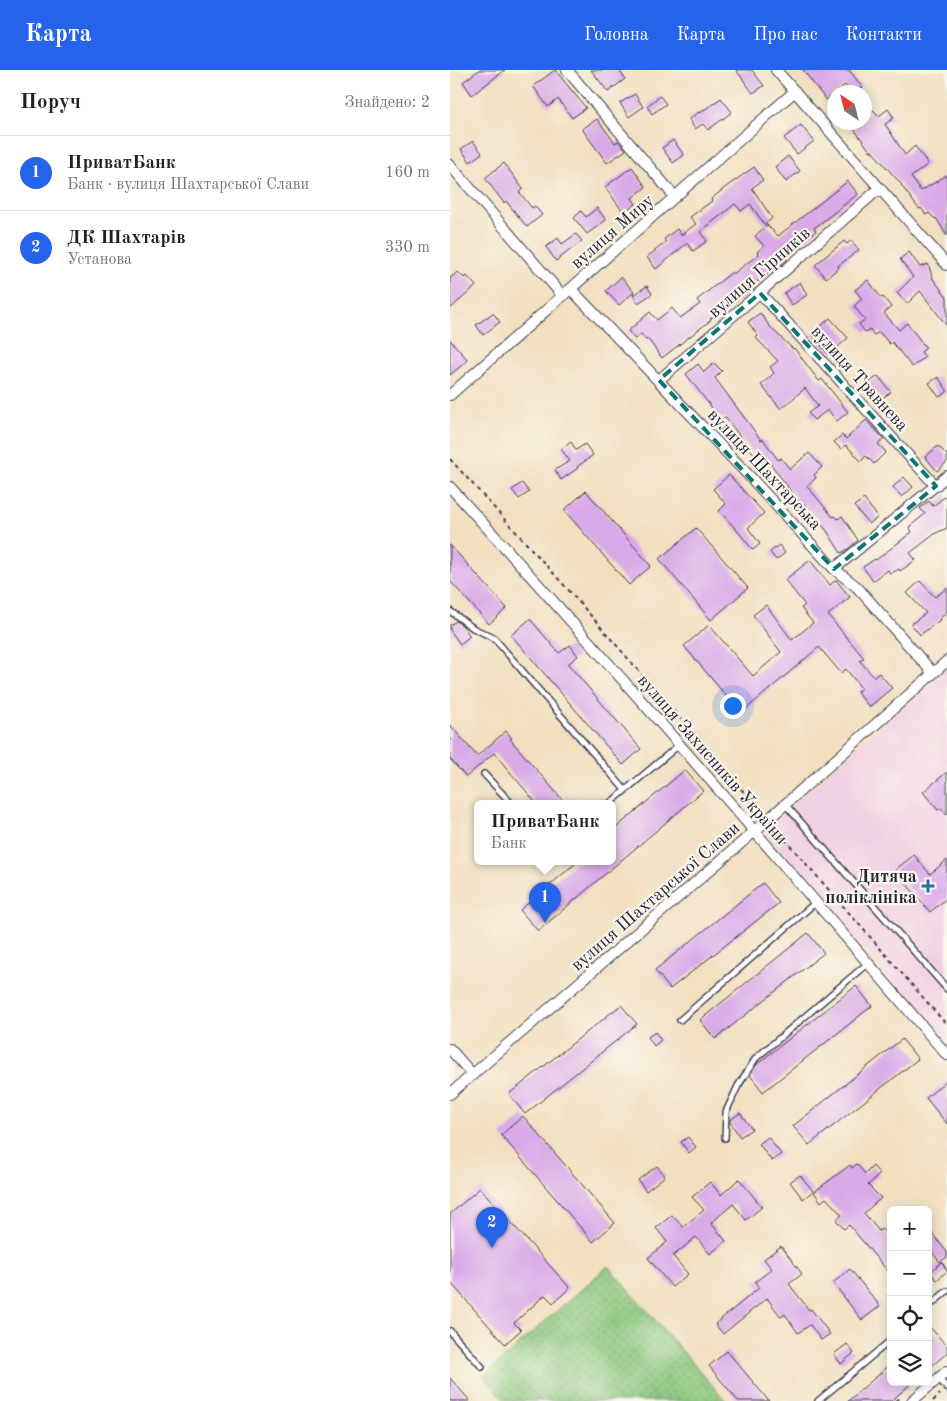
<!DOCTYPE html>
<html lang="uk">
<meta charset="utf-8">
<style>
:root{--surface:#fff;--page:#f6f6f6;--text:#202124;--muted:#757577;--line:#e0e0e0;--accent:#2563eb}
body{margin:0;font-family:"Old Standard TT",serif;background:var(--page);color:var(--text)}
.controls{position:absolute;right:15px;bottom:15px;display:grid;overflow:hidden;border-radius:8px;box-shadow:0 2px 12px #0003}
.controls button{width:45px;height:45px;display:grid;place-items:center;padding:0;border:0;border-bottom:1px solid var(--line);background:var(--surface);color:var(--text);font:25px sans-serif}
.compass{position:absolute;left:377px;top:15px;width:45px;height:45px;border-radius:50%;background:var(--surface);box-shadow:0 2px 12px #0003;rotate:325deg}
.you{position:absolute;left:282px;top:635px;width:18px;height:18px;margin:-12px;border:4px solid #fff;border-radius:50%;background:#1a73e8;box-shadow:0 0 0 8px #1a73e833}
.badge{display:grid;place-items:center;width:32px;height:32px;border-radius:50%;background:var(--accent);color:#fff;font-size:16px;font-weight:700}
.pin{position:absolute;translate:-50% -41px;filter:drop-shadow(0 1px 2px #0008)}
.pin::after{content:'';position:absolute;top:26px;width:18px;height:15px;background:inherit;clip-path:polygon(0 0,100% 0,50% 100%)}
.popup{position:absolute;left:24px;top:730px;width:142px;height:65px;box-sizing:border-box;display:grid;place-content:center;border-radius:8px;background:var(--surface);filter:drop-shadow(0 1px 4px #0005);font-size:16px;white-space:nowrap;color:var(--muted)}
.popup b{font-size:19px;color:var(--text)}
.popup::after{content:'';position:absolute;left:50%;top:100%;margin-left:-10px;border:10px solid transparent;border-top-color:var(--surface)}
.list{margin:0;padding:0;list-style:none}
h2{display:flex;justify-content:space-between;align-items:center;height:65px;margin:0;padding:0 20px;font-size:21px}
h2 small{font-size:16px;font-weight:400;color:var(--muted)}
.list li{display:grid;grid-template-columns:32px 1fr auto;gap:15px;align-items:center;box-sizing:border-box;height:75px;padding:0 20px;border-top:1px solid var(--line)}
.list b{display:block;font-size:19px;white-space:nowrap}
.list p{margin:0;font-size:16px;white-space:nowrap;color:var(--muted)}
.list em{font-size:16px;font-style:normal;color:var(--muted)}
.icon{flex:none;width:28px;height:28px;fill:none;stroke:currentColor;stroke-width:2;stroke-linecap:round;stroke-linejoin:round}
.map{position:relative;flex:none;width:497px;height:1331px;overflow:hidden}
header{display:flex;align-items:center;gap:30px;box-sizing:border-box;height:70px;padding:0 25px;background:var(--accent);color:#fff}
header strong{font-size:24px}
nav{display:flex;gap:28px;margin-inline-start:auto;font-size:18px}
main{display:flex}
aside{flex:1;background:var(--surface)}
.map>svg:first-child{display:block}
.built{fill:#f1d0e3}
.grass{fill:url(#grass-dots);stroke:#55745c}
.building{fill:#daaae8}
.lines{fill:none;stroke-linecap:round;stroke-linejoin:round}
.service-casing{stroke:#413e4f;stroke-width:8}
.minor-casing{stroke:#413e4f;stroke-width:12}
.path{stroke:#413e4f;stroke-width:2;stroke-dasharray:4 4;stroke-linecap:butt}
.service{stroke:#fff;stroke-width:5}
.minor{stroke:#fff;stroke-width:10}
.marked{fill:none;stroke:#0f766e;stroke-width:4;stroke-dasharray:10 6;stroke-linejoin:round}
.poi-dot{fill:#1f6fb2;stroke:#fbf7ec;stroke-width:2}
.labels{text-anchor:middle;stroke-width:4.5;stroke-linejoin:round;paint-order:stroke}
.street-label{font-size:18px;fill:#22223b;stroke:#fbf7ec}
.poi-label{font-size:18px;font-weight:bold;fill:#22223b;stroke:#fbf7ec;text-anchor:end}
</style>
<header>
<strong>Карта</strong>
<nav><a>Головна</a><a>Карта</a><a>Про нас</a><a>Контакти</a></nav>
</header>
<main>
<aside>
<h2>Поруч<small>Знайдено: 2</small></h2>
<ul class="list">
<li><span class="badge">1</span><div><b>ПриватБанк</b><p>Банк · вулиця Шахтарської Слави</p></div><em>160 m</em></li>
<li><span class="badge">2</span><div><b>ДК Шахтарів</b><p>Установа</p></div><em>330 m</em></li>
</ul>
</aside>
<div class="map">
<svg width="497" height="1331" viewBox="0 0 497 1331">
<defs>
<pattern id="grass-dots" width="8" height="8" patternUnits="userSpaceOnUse" patternTransform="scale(1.25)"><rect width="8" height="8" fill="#88c67d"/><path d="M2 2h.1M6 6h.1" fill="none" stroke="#6fa068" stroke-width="1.8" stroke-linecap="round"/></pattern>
</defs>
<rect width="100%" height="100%" fill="#fbf7ec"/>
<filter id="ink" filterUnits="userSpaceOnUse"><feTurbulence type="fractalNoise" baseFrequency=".02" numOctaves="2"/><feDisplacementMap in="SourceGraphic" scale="10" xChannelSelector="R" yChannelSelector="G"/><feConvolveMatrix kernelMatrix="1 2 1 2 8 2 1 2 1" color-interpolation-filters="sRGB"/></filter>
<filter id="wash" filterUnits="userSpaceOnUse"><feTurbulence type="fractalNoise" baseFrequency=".0096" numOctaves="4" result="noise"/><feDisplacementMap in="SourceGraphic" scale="20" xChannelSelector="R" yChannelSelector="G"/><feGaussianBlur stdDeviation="1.12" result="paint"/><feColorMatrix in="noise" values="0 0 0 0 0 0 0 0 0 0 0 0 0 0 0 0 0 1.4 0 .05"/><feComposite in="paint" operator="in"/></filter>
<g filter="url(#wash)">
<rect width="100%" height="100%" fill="#f1dfc0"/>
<path class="built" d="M497,598V974L313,761Z"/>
<path class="grass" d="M158,1196L276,1331H55L33,1306Z"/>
<g id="blocks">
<path class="building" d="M29,0H55L22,25L13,12Z
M105,0L136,38L122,48L108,29L98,37L83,16Z
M141,0H169L175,9L158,22Z
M286,0H302L314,16L303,23Z
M353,0H399L412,17L404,22H400L395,15L376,30Z
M185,24L193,37L179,47L170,33Z
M210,26L216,34L202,44L197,36Z
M271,28L282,42L258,60L253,54L245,59L239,49L249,42L250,43Z
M438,39L444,48L435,54L455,85L465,76L478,94L461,107L471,121L497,105V166L486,148L485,149L479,143L476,145L471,138L469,139L451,115H452L421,80L420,81L399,52H414V48L423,40L429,46Z
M147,49L165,73L168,71L176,80L157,93L132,59Z
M351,55L364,71L347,84L334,68Z
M223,70L234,85L223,93L212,78Z
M23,71L32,83L20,92L11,79Z
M338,86L350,101L336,112L325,97Z
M54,93L73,119L69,122L82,138L85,136L92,145L77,157L56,131L54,133L35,108Z
M182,97L196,117L182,128L186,134L174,143L155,117Z
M304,97L313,110L302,118L322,148L315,155L300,134L291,141L285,134L250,162L257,171L243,181L237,173L206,199L197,187L216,172L214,169L227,159L231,165L246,154L240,147L262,131L261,129L276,117Z
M398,111L408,124L364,158L366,161L350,173L346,167L330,179L337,190L323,202L322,201L300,217L301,219L289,228L260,249L261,250L212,288L198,269L196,270L191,264L185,269L178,261L200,242L207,250L222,238L230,248L250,234L247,230L282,202L283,204L309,184L307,182L314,176L305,166L317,155L328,166Z
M147,138L156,150L137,164L124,148L131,141L136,147Z
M126,164L132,171L106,191L96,177L108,168L112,174Z
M401,170L409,180L388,196L389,198L376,208L365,195L394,171L397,174Z
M459,182L470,197L478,194L483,209L497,227V256L470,221L457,234L447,223L463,207L450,189Z
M8,202L14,208L17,206L26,216L0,239V208Z
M171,207L184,222L169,235L156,221Z
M418,210L431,228L433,227L441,237L434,243L449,260L457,253L476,278L471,282L475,287L462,297L442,272L440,274L429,262L424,265L420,259L415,262L409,254L415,250L404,236L412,229L405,220Z
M350,212L357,225L342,235L334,223Z
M197,216L202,224L188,233L183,225Z
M43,243L50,252L33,265L26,255Z
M310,243L320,257L343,279L344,278L369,311L372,309L398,342L387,351L378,340L364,350L358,343L368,336L355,318L331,339L311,315L324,303L320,297L328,291L306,268L308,266L298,252Z
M380,248L398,268L379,285L362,264Z
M0,270L18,290L0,305Z
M264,293L272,301L265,308L311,370L313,369L328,390L331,388L340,399L359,383L372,397L364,405L366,408L357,416L383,447L385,446L388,449L392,446L408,470L398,479L391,483L377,461L355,434L352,436L344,425L317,389L311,393L275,347L271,350L236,304L248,294L254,302Z
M428,306L441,322L425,333L413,317Z
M488,307L497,320V322L489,327L479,313Z
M416,350L434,369L428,374L436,382L424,394L416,386L411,391L396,375L391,379L384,372L392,365L396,369Z
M121,372L126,380L135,374L143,385L127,397L128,398L111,410L105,400L120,391L111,379Z
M488,376L497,385V392L487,401L475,387Z
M279,405L314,443L298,458L310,474L303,480L286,459L269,441L276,434L263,419Z
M454,407L463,417L452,427L443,417Z
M72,413L79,422L69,429L62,420Z
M136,421L201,496L179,515L114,440Z
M497,425V458L486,463L460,483L466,490L450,501L449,499L440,504L438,500L423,511L413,497L425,489L426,490L462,462L459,457L475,444L470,438L479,431L483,436Z
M414,429L428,447L419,454L404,436Z
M246,458L298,518L261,550L209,489Z
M0,475L57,538L39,554L0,511Z
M329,475L335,483L326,490L320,482Z
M360,490L380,515L386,510L400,527L378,545L414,588L410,591L424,607L429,603L442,618L419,637L407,622L411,618L396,599L391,603L369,577L288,646L274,631L278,628L234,576L259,555L303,606L331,582L303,545L316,535L342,570L363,553L351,538L355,535L335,510Z
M470,511L485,527L497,518V542L489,549L490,550L470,565L461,554L476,543L457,523Z
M80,549L109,583L120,575L128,586L118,594L191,679L173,695L61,565Z
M6,551L13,556L20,566L10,574L0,560V555Z
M0,655L27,686L56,661L62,668L60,669L116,734H87L44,683L16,707L0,689Z
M235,700L253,721L88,861L70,840L127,792H162V761Z
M497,702V745L491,738L488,740L473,722Z
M464,785L480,804L497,790V828L480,842L445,800Z
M313,813L329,833L220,919L205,900Z
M358,863L374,883L265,969L250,950Z
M406,916L422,936L313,1022L300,1005L306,995Z
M171,935L187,954L75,1044L59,1024Z
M205,962L211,970L204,976L198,967Z
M452,969L468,989L359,1075L343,1056Z
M497,1010V1054L476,1028Z
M290,1043L302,1059L290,1067L280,1052V1050Z
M73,1046L165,1153L143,1172L51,1065Z
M238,1067L246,1077L239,1083L231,1072Z
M318,1067L331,1084L322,1091L309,1074Z
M407,1094L415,1104L423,1096L430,1104L418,1115L431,1128L414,1143L429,1161L432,1159L441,1169V1205L399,1155L394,1159L386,1150L392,1145L376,1128L371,1132L364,1122L400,1095L402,1098Z
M207,1096L215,1106L196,1121L188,1110Z
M350,1105L363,1121L353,1129L340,1112Z
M289,1109L312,1137L296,1150L283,1134L261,1153L276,1171L260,1184L246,1167L223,1186L238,1204L222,1217L198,1188L217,1172L206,1158L222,1145L233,1157L254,1140L242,1127L260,1112L271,1125Z
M30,1118L120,1218L103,1233L95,1225L64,1253L71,1260L55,1274L0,1212V1144Z
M478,1158L497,1182V1187L490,1192L478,1177Z
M331,1176L352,1204L339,1214L359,1240L361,1239L380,1264L371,1270L360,1255L348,1263L335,1244L331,1247L317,1228L273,1264L265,1254L309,1218L305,1212L322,1199L314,1189Z
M492,1192L497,1201L487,1210L480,1202Z
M400,1199L430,1236L412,1250L383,1213Z
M478,1255L497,1276V1283L478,1299Z
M397,1274L404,1283L391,1294L384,1284Z
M277,1281L319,1331H288L259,1296Z
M441,1294V1312H463L441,1331H398Z
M0,1308L20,1331H0Z"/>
</g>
</g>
<g filter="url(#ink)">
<use href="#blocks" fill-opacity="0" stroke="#413e4f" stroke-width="1"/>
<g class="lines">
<defs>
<path id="service" d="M0,541L23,558L44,568L175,720
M34,704L62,734
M159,734L229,675
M335,734L497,919
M230,950L366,832
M275,1068L276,1042L288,1016L306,988L418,893
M478,1237L497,1221
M0,1261L32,1297
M489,1309L497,1318
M368,1331L441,1270"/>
<path id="minor" d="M117,0L225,127
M326,0L497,195
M0,95L113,226
M121,219L302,409L384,499L407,517L483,603
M310,223L486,416
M209,310L430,118
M0,325L345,21
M0,417C170,603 333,794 497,985
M384,499L497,406
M0,979L23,1005
M0,1024L305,761L497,591
M462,1331L497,1301"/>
</defs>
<use href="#service" class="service-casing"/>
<use href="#minor" class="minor-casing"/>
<path class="path" d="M0,389L123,525L311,742
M324,757L497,955
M446,1331L451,1327
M483,1331L490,1324"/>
<use href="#service" class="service"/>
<use href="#minor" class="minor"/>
</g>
</g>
<path class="marked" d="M310,223L486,416L384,499L209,310Z"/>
<path class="poi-dot" d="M475.5 808.5h5v5h5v5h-5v5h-5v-5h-5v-5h5z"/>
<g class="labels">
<g class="street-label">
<text transform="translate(162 161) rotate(-41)" y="6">вулиця Миру</text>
<text transform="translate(309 202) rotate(-41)" y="6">вулиця Гірників</text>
<text transform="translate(410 308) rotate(48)" y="6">вулиця Травнева</text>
<text transform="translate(315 399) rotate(47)" y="6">вулиця Шахтарська</text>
<text transform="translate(263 689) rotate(49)" y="6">вулиця Захисників України</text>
<text transform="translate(205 826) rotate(-41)" y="6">вулиця Шахтарської Слави</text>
</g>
<g class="poi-label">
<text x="467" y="812">Дитяча<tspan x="467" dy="21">поліклініка</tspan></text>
</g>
</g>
</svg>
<div class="controls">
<button>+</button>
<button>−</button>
<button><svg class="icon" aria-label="locate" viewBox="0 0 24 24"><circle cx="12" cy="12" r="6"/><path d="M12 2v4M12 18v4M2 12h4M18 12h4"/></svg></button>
<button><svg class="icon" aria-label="layers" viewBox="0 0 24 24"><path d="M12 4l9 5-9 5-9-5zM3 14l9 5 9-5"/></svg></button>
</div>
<svg class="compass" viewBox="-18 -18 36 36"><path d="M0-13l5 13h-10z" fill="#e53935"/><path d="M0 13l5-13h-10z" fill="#757577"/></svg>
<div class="you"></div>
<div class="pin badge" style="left:95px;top:853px">1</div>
<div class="popup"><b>ПриватБанк</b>Банк</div>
<div class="pin badge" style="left:42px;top:1178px">2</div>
</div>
</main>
